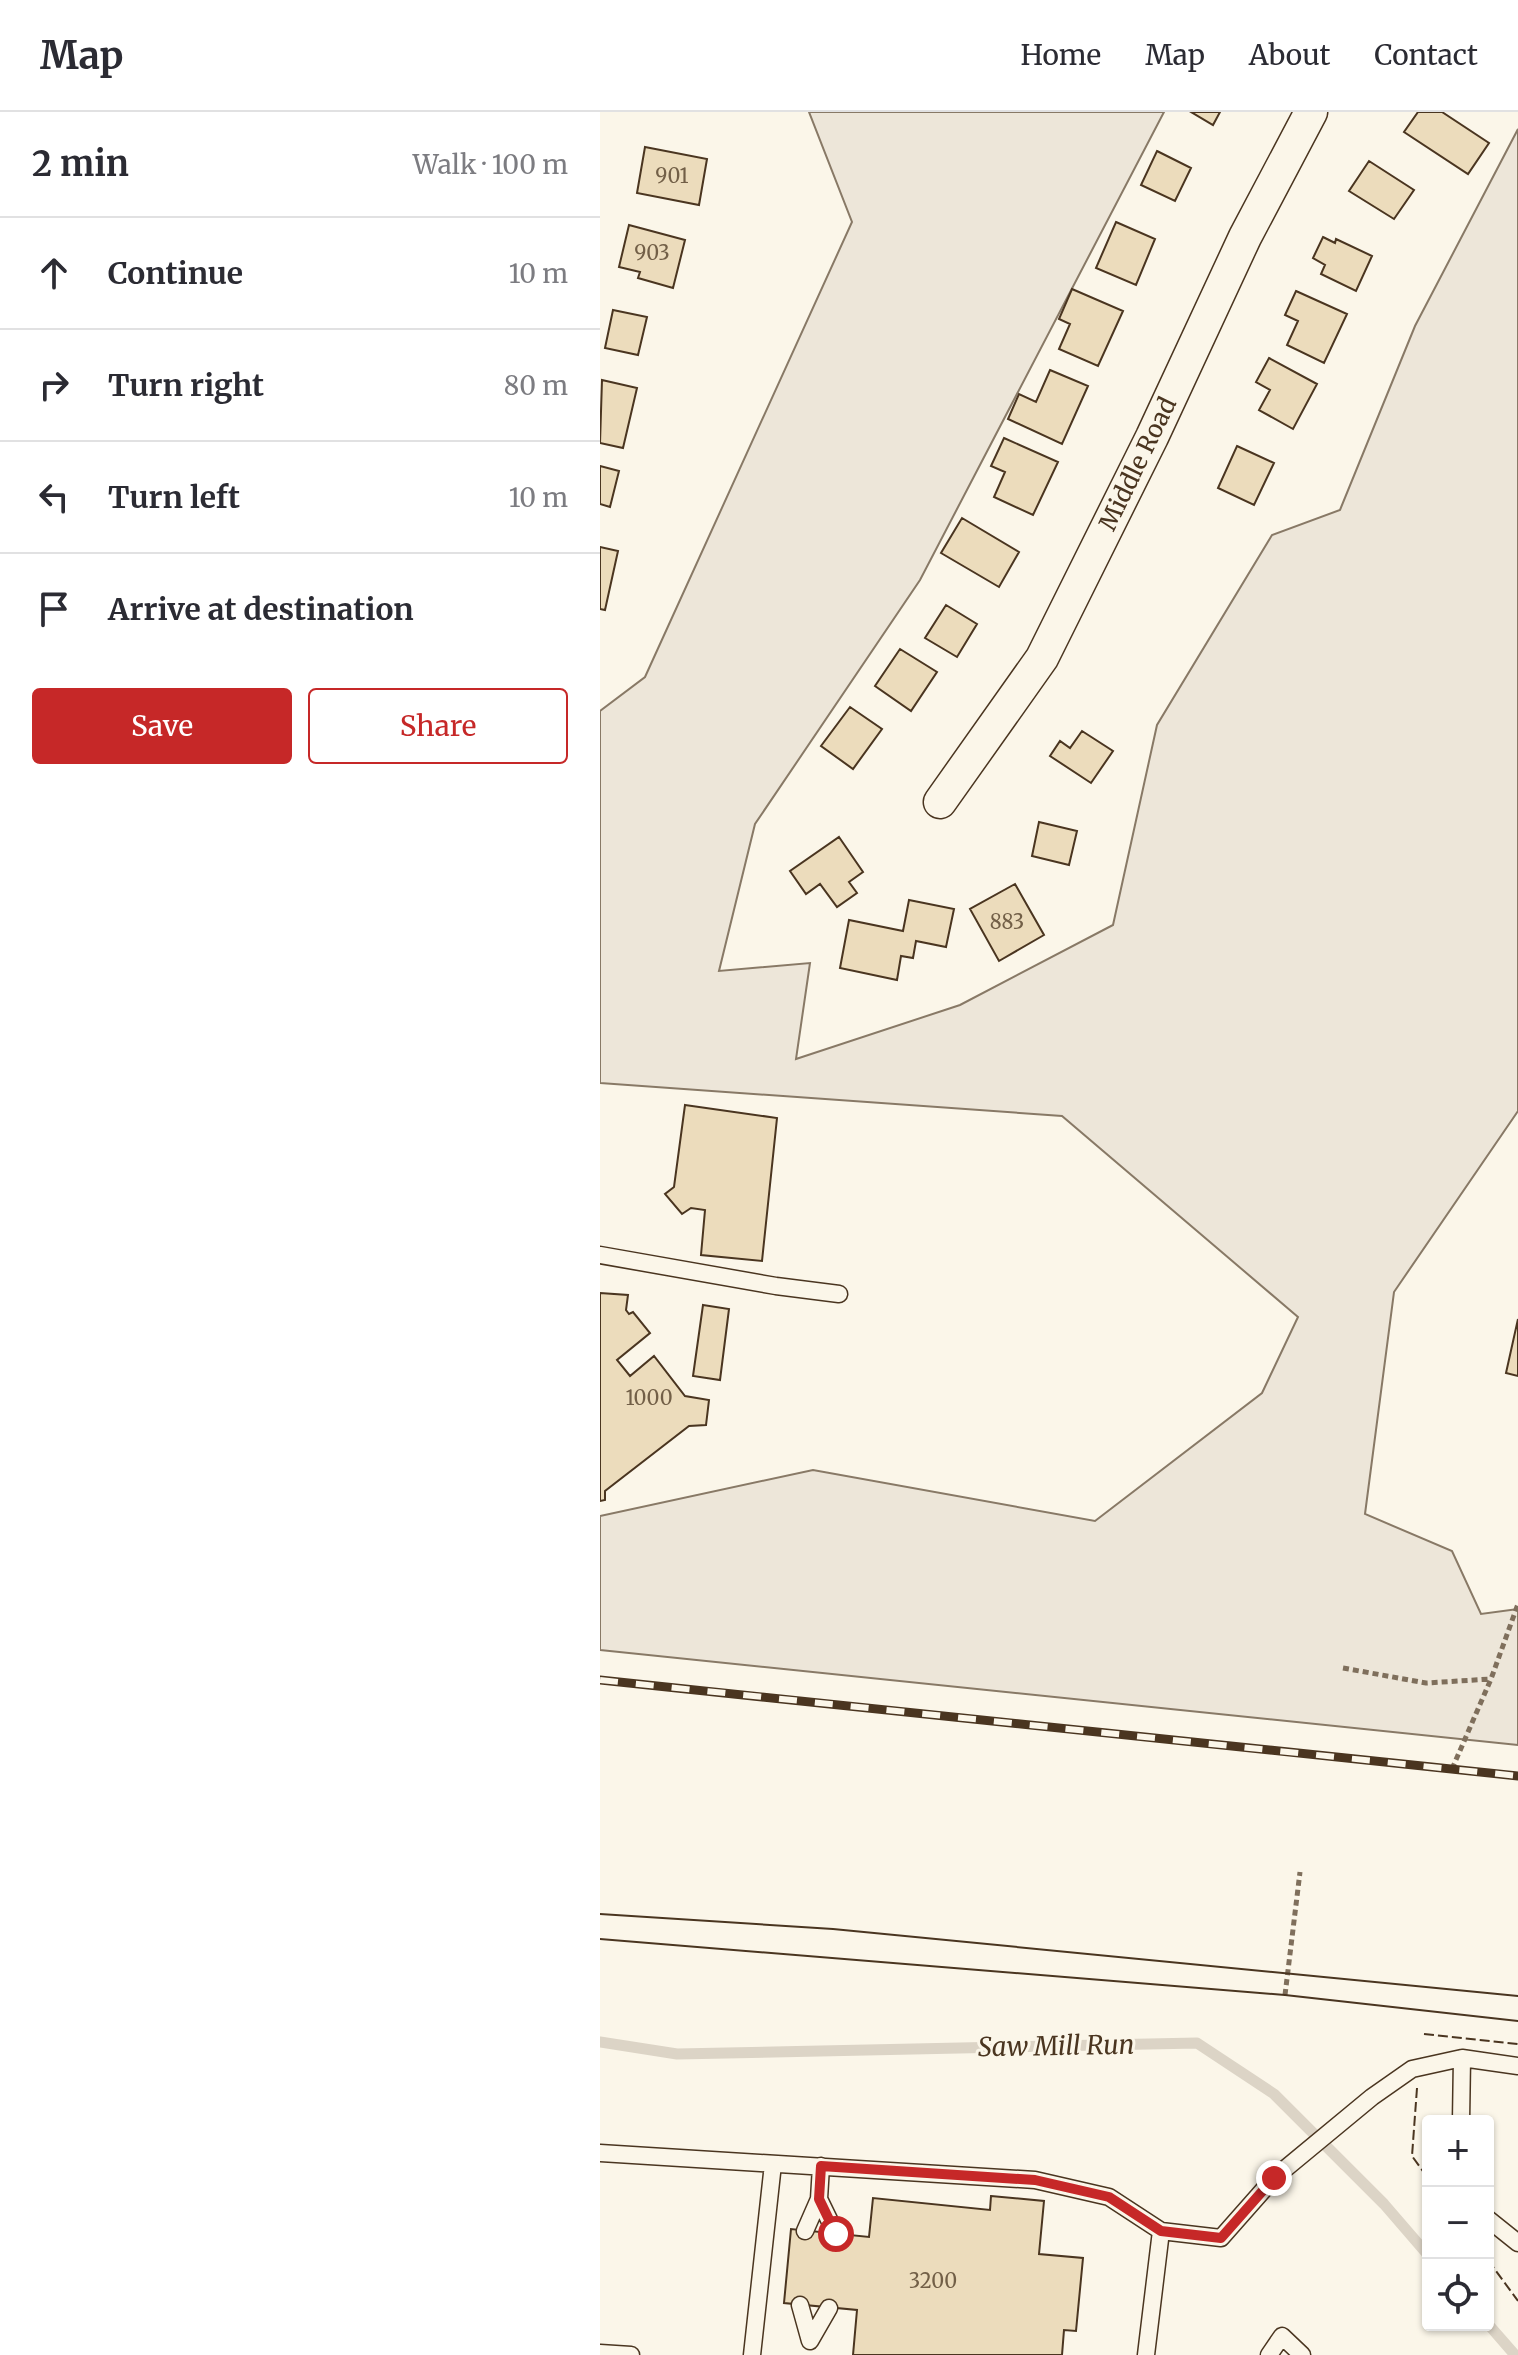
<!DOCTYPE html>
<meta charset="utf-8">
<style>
:root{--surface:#fff;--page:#f7f7f7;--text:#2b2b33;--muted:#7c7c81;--line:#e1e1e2;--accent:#c62828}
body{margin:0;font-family:Merriweather,serif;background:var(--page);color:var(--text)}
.controls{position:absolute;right:24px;bottom:24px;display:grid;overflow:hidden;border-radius:8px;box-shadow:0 2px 6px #0004}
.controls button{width:72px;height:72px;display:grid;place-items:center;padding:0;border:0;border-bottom:2px solid var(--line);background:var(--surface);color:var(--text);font:40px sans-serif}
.stop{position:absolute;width:24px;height:24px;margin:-18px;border:6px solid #c62828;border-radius:50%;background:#fff}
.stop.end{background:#c62828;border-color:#fff;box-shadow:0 2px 8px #0008}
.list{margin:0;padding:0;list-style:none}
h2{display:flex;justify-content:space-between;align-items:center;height:104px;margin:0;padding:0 32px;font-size:34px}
h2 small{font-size:26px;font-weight:400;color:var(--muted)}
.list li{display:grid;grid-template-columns:52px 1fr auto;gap:24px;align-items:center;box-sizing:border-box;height:112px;padding:0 32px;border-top:2px solid var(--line)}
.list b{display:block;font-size:30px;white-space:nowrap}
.list em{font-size:26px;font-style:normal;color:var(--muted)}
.actions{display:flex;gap:16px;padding:24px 32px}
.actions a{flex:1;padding:18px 0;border:2px solid var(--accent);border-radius:8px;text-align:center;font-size:28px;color:var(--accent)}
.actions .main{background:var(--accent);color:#fff}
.icon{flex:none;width:44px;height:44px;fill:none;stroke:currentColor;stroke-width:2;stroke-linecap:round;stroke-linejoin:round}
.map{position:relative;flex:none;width:918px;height:2243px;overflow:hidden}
header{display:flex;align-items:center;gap:48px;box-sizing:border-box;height:112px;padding:0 40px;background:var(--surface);border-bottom:2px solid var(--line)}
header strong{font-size:38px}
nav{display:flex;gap:44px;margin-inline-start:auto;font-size:28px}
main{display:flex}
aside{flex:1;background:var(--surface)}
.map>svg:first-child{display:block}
.green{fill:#ede6d9;stroke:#887966;stroke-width:2}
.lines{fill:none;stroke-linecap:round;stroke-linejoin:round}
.stream{stroke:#dcd4c6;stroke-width:11}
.building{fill:#ecdcbc;stroke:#4a3520;stroke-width:2}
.service-casing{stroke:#4a3520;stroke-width:19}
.minor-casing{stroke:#4a3520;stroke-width:35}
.path{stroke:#7f6f5c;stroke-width:5;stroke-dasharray:6 4;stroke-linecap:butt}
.service{stroke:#fbf6e9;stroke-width:16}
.minor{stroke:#fbf6e9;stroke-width:32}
.tram{stroke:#4a3520;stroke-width:2}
.rail-casing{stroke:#4a3520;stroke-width:9}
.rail{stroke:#fbf6e9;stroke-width:6;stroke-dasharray:18;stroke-linecap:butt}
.fence{stroke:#4a3520;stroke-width:2;stroke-dasharray:10 4;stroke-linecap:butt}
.route{stroke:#c62828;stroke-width:10}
.labels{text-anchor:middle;stroke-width:6;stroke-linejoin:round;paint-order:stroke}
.number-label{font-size:20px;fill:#725f47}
.street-label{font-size:24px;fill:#4a3520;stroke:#fbf6e9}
.water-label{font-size:26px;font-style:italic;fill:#4a3520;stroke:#fbf6e9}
</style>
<header>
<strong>Map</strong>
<nav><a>Home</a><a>Map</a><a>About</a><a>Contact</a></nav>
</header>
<main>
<aside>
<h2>2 min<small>Walk · 100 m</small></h2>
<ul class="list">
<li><svg class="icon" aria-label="ahead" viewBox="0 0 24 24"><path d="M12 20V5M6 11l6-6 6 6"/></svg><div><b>Continue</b></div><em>10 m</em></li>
<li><svg class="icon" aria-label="right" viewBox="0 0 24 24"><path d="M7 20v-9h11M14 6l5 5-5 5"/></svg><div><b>Turn right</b></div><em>80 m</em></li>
<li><svg class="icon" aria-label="left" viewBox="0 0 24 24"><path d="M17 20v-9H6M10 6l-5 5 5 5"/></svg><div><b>Turn left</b></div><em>10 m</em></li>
<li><svg class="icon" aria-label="arrive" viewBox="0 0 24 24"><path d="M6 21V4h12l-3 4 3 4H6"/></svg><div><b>Arrive at destination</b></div></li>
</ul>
<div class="actions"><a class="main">Save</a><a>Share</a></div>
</aside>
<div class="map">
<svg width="918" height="2243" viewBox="0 0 918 2243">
<rect width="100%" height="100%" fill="#fbf6e9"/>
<path class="green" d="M209,0H564L320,468L155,712L119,859L210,851L196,947L360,893L513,813L557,613L672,423L740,398L815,214L918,17V999L794,1180L765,1402L852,1439L881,1502L918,1497V1633L0,1538V1404L213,1358L495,1409L662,1281L698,1205L462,1004L0,971V599L45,565L252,110Z"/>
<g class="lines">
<path class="stream" d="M0,1930L77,1942L597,1931L674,1982L784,2092L828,2143
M888,2212L915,2243"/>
</g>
<path class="building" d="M591,0H620L613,13Z
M818,0H842L889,31L868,62L804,20Z
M45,35L107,47L99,93L37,81Z
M557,39L591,56L575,89L541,73Z
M769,49L814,78L794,107L749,79Z
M516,110L555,127L536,173L496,156Z
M29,113L85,128L73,176L38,166L40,160L19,155Z
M723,125L735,131L736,127L772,144L756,179L721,162L725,153L713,146Z
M472,177L523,199L498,254L459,237L470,212L459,207Z
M696,179L747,202L724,251L687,233L698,209L685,203Z
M13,198L47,205L38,243L5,236Z
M669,246L717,272L693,317L659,298L670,278L656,270Z
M450,258L488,274L462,332L408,307L419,282L436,290Z
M2,268L37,276L23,336L0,331Z
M404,326L458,350L433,403L394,385L405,360L391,354Z
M637,334L674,351L654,393L618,376Z
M0,354L19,359L10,395L0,392Z
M362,406L419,440L399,475L341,441Z
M0,435L18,439L5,498L0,497Z
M346,493L377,512L357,545L325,526Z
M300,537L337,560L311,599L275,574Z
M250,595L282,617L253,657L221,634Z
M482,619L513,639L491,671L450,644L460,629L470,636Z
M439,710L477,719L469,753L432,744Z
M239,725L263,760L249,770L257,781L237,795L220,772L206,782L190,759Z
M415,772L444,823L399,849L370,797Z
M309,788L354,797L346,835L316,829L313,846L301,844L297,868L240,856L249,808L303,819Z
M85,993L177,1006L162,1149L101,1143L105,1098L91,1096L82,1102L65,1082L74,1075Z
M0,1181L28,1183L26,1198L29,1202L33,1200L50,1221L17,1248L30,1264L54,1244L85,1284L109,1288L106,1313L89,1314L5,1379V1388L0,1389Z
M103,1193L129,1197L120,1268L93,1264Z
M918,1207V1264L906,1261Z
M391,2084L444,2089L439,2142L483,2146L476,2219L464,2218L462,2243H253L257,2198L184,2191L191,2117L269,2125L273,2086L390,2098Z"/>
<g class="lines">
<defs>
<path id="service" d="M0,1143L176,1174L239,1182
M861,2009L862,1946
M0,2041L435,2068L509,2085L561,2119
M219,2087L221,2054
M888,2107L918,2131
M205,2119L219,2087L236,2122
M200,2193L210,2229L229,2196
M0,2241L31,2243
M152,2243L173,2052
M546,2243L561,2119L621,2126L674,2066L772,1985L812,1957L862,1946L918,1954
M669,2243L682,2224L702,2243"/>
<path id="minor" d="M340,690L442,546L552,325L645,125L711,0"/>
</defs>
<use href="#service" class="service-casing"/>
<use href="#minor" class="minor-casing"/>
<path class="path" d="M743,1556L826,1571L891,1567
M852,1657L891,1567L918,1492
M685,1883L700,1760"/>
<use href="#service" class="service"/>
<use href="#minor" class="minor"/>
<path class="tram" d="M0,1802L233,1817L918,1884
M0,1827L685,1883L918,1909"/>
<defs>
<path id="rail" d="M0,1568L918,1664"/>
</defs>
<use href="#rail" class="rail-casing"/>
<use href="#rail" class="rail"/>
<path class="fence" d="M824,1922L918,1932
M817,1976L812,2044L828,2066
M888,2148L918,2189"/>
</g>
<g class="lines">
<path class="route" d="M236,2122L219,2087L221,2054L435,2068L509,2085L561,2119L621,2126L674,2066"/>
</g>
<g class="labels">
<g class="number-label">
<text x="72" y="71">901</text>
<text x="52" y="148">903</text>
<text x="407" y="817">883</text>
<text x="49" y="1293">1000</text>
<text x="333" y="2176">3200</text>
</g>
<g class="street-label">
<text transform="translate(538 352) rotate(-64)" y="8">Middle Road</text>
</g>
<g class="water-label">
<text transform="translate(456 1934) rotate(-1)" y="9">Saw Mill Run</text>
</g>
</g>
</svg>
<div class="controls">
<button>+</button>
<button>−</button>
<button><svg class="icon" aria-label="locate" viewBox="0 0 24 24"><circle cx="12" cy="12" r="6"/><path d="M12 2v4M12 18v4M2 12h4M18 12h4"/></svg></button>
</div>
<div class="stop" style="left:236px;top:2122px"></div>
<div class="stop end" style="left:674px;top:2066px"></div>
</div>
</main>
